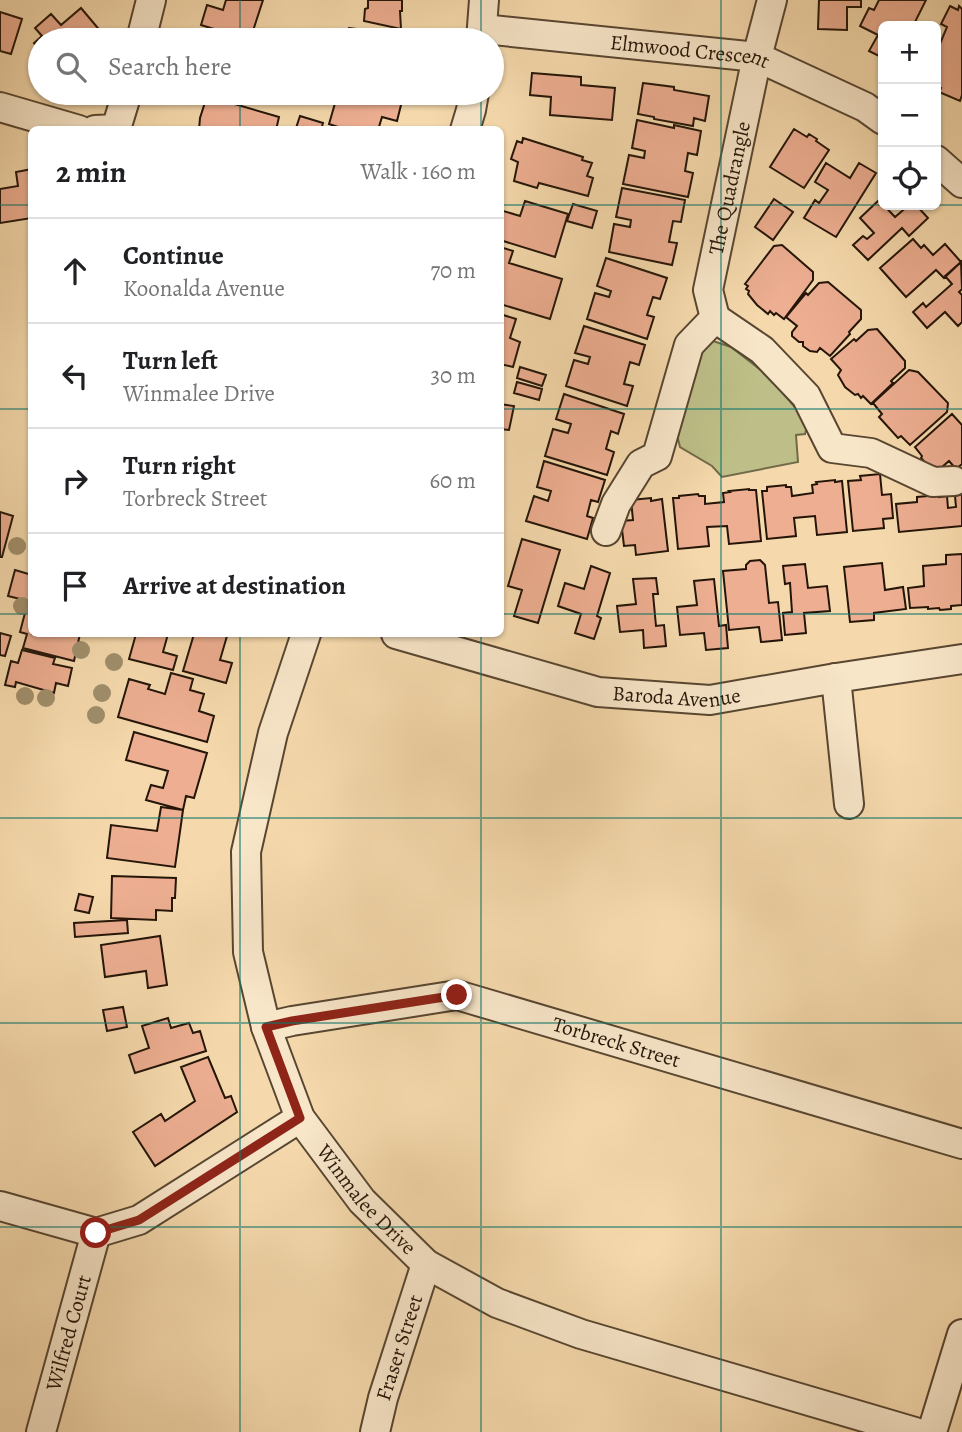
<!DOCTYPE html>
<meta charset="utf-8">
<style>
:root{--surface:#fff;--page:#f6f6f6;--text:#202124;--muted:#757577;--line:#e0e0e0}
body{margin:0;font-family:Alegreya,serif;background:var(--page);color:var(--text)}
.controls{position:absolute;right:21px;top:21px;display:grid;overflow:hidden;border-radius:10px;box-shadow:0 2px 5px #0004}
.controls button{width:63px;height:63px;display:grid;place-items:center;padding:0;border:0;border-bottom:2px solid var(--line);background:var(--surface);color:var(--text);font:35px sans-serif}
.stop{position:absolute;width:21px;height:21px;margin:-16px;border:5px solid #8f2418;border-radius:50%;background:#fff}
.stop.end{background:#8f2418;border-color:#fff;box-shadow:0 2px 7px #0008}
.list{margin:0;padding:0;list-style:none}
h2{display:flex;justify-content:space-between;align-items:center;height:91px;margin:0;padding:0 28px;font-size:30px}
h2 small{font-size:23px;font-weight:400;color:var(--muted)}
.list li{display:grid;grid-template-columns:46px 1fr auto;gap:21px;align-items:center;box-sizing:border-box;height:105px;padding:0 28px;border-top:2px solid var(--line)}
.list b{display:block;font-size:26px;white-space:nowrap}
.list p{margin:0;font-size:23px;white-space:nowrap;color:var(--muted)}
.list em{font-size:23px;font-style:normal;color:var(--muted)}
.icon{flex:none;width:38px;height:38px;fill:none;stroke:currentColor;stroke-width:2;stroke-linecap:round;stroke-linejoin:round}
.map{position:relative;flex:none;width:962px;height:1432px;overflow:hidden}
.search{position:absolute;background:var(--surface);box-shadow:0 2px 5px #0004;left:28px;top:28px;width:476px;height:77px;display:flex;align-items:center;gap:18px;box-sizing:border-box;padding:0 24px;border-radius:38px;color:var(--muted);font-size:26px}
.panel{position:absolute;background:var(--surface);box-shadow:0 2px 5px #0004;left:28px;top:126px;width:476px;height:511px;border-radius:10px}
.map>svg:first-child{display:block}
.green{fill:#bebf88;stroke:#716a48;stroke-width:2}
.building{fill:#edae91;stroke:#241508;stroke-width:2}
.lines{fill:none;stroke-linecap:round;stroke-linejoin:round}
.minor-casing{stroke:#584631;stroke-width:32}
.minor{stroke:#f8e6c9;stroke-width:28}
.tree{fill:#a08e6b}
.route{stroke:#8f2418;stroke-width:9}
.grid{fill:none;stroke:#0f766e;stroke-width:2;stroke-opacity:0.55}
.labels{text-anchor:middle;stroke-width:6;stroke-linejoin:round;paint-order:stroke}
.street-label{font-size:21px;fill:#241508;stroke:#f8e6c9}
</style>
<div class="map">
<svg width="962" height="1432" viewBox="0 0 962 1432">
<rect width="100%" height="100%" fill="#f5d9ac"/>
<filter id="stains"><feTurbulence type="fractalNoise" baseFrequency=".00286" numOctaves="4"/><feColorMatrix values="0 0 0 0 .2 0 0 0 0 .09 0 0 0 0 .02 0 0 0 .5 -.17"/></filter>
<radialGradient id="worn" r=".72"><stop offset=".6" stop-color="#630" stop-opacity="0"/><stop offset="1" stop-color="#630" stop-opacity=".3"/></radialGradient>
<path class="green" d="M710,340L731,347L766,374L808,422L805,434L796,435L798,462L722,477L712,466L680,447L676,431L698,351Z"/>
<path class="building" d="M226,0H263L250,40L201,25L207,5L223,10Z
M368,0H402V11H400L401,29L364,21L365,9L368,8Z
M819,0H861V7H847V30L818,29Z
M879,0H926L913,26H883V58L869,51L878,35L860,26L869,8L874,10Z
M950,6L958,10L959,6L962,9V95L960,101L939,92L941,88L936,86V51H937L947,27L941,24Z
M81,8L102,33L94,40H40V50L34,43L42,36L35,28L51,14L61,25Z
M0,12L22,19L11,54L0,51Z
M349,28L412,36L411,40H347Z
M532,73L581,77V85L615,88L612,120L550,115L551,97L530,95Z
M643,83L674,87V90L709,96L705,121L694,118L693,126L654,119V117L638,114Z
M338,93H372L402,101L397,121L382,117L378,130H347L329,124Z
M207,96L279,117L276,130H199L200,118Z
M300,116L323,123L321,130L296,128Z
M637,120L674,128V125L701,131L697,155L688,153L685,171L693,173L688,197L623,184L629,155L644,158L645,151L632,148Z
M794,129L807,137L809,134L817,139L816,141L829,150L804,188L770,167Z
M523,138L583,157L582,160L592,163L587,176L593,178L588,196L539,183L537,188L514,181L518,162L511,159L517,141L522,143Z
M826,163L850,178L859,163L876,173L836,237L804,218L815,200L819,203L828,190L815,182Z
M32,169V218L0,223V189L18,186L16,172Z
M622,188L685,200L681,222L673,221L669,242L677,243L672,265L609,252L614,224L630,227L631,220L616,217Z
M774,199L793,212L773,240L755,227Z
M879,200L895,217L909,205H916L928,218L909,236L902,228L868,260L853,245L863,236L867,239L874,233L860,218Z
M525,201L568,214L555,257L500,240V210L520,216Z
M573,204L597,211L592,228L567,221Z
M913,239L921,248L924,245L933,255L945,244L961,262L944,278L936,270L906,297L880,268Z
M782,245L813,272V280L784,319L776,313L774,315L770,311L768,314L757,305L748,294L749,291L746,289L748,286L745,284L774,246Z
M500,247L513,251L509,263L562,279L550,319L500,304Z
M606,258L667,278L660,299L653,297L647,315L654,317L647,339L587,319L595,293L609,297L611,291L597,286Z
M961,262L962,289L959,292L962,295V322L958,326L945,312L927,328L913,312L923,303L926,307L952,284L945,276Z
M828,282L861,310V319L849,332L850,334L830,356L820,348L817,352L810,351L803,346V342H799L792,336V332L797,326L786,317L806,293L808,295L819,283Z
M500,314L516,319L510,338L520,342L513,367L500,364Z
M584,326L645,345L639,365L630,362L624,384L633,386L627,406L566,386L574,360L588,364L590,357L575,353Z
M877,329L905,361V368L891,381L893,383L871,404L863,396L861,398L858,394L855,395L845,387L838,375L841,370L831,359L854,339L856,341L868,330Z
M520,367L546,375L542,386L517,378Z
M909,370L918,372L948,403L947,412L910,445L901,436L898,438L879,417L882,414L873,403Z
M517,382L542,389L539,400L514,393Z
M564,394L624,414L618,434L611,431L606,449L614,452L607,475L545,456L553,429L568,433L571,424L556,419Z
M500,404L514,406L509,430L500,429Z
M952,414L962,425V464L956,469L949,461L935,473L921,458L922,456L915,447Z
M544,461L605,480L598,502L591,500L587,516L593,518L587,539L526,521L534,496L548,501L551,491L537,487Z
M880,474L882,495L891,494L893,518L883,519L884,528L853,531L848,481L861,480L860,476Z
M835,480V482L842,481L847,532L817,535L815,516L794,518L796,536L767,539L762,491H767V487L786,485V487H791L792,496L813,493L812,485L817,484L816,482Z
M749,489V490H756L761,541L729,544L727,526L707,527L709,546L678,549L673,498H679V496L698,494L699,496H705V504L724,502L723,493L730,492L729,491Z
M962,494V526L899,532L896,504L917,502V497L939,495V497L947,496L948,508L956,507L955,496Z
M651,498V501L662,499L668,551L636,555L635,545L624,546L621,521L633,520L631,500Z
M0,512L13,516L2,557H0Z
M522,539L560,550L538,623L514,616L522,590L508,586Z
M962,554V605L951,606V609L940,610L939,608L928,609V607L910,608L908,588L924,586L923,566L946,564V555Z
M760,560L765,565L769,603L778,602L782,640L761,642L759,627L729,630L723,571L746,569V565L750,561Z
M882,563L885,590L903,587L906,609L874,613V620L850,622L844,567Z
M805,564L808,588L827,586L830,611L804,613L806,633L785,635L783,613L792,612L790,583L785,584L783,566Z
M591,566L610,573L597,616L601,618L594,639L575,633L581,614L558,606L565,583L584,589Z
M15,570L32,575V602L8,596Z
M656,578L658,594H653L656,626L664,625L666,646L644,648L643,630L620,632L617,606L636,604L633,579Z
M714,579L719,626L726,625L728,648L706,650L704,633L680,635L677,607L697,605L694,581Z
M26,609L32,611V634H80L74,661L23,648L27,634L20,632Z
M0,633L11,636L5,656L0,655Z
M136,634H168L163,652L177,656L173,670L129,659Z
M194,634H218L227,636L220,660L232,663L226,683L183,671Z
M22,650L55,658L53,664L72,668L68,686L56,683L54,693L16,682L15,687L5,685L11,661L18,663Z
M171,673L193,679L190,690L204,694L199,711L214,716L207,742L118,717L129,679L150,685L148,689L165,694Z
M134,732L207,753L194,798L186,796L183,810L146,800L151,785L163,788L168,771L126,760Z
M161,807L183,810L175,867L107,858L111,825L157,831Z
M112,876L176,878L175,898H172V911L156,910V920L111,918Z
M79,894L93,897L89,913L75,910Z
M127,920L128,933L75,937L74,923Z
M160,936L167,985L148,988L146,971L105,977L101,945Z
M123,1007L127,1027L107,1031L103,1010Z
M168,1018L171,1028L189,1023L193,1033L200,1031L206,1051L135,1073L129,1055L149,1048L142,1026Z
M208,1057L225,1098L231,1096L237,1112L155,1166L133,1132L161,1114L165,1121L195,1101L181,1067Z"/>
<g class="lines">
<defs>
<g id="minor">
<path id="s1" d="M483,29L757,57L865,107L883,120"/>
<path d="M141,40L151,0"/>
<path d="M481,40L484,0"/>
<path d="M0,107L79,130"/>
<path d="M95,130L116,129L127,93"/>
<path d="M465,130L471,110L474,93"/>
<path d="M936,160L962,183"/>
<path d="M715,318L762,350L806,396L832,448L871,453L933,482L954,481"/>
<path id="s2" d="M606,531L616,504L641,464L657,456L689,345L715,318L708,290L757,57L772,0"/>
<path id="s3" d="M306,634L273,733L246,852L248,952L266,1027L300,1118L362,1201L426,1264L497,1303L581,1334L915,1432"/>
<path id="s4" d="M396,634L598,692L710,700L836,678L962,659"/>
<path d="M836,678L849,804"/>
<path id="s5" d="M266,1027L292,1021L457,995L962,1144"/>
<path d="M0,1206L96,1233L139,1220L300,1118"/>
<path id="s6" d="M41,1432L96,1233"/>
<path id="s7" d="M375,1432L383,1398L426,1264"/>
<path d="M932,1432L962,1334"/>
</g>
</defs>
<use href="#minor" class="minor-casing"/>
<use href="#minor" class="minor"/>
</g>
<g class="tree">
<circle cx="17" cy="546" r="9"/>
<circle cx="22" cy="606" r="9"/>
<circle cx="81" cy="650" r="9"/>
<circle cx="114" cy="662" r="9"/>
<circle cx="102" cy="693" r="9"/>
<circle cx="25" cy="696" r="9"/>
<circle cx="46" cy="698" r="9"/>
<circle cx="96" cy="715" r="9"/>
</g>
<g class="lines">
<path class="route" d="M96,1233L139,1220L300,1118L266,1027L292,1021L457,995"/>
</g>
<path class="grid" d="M240,0V40M481,0V40M721,0V1432M240,93V130M481,93V130M0,205H32M500,205H883M936,205H962M0,409H32M500,409H962M0,614H32M500,614H962M240,634V1432M481,634V1432M0,818H962M0,1023H962M0,1227H962"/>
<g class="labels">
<g class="street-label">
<text dy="7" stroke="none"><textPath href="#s1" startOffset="208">Elmwood Crescent</textPath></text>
<text dy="7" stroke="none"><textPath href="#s2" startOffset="380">The Quadrangle</textPath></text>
<text dy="7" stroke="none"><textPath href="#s4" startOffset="289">Baroda Avenue</textPath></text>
<text dy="7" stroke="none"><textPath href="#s5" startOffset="360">Torbreck Street</textPath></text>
<text dy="7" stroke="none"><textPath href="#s3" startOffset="606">Winmalee Drive</textPath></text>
<text dy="7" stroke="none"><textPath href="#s6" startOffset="103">Wilfred Court</textPath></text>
<text dy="7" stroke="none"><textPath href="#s7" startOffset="88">Fraser Street</textPath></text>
</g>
</g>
<rect width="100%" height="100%" filter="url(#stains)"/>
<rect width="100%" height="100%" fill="url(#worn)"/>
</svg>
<div class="controls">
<button>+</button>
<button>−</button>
<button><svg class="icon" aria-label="locate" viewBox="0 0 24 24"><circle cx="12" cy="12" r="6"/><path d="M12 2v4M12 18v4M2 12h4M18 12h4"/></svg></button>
</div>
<div class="stop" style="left:96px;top:1233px"></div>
<div class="stop end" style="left:457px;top:995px"></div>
<div class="search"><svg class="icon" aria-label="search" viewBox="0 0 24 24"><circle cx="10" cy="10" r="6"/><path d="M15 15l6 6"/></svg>Search here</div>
<section class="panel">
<h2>2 min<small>Walk · 160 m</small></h2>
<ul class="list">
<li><svg class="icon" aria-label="ahead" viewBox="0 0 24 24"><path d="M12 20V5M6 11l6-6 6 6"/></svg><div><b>Continue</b><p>Koonalda Avenue</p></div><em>70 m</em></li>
<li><svg class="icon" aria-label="left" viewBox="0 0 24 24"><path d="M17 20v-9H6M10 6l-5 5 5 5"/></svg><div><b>Turn left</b><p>Winmalee Drive</p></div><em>30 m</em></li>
<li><svg class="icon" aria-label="right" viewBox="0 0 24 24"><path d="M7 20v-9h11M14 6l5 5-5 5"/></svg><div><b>Turn right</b><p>Torbreck Street</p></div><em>60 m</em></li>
<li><svg class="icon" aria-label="arrive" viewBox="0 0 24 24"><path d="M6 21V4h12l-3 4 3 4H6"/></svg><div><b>Arrive at destination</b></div></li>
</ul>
</section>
</div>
